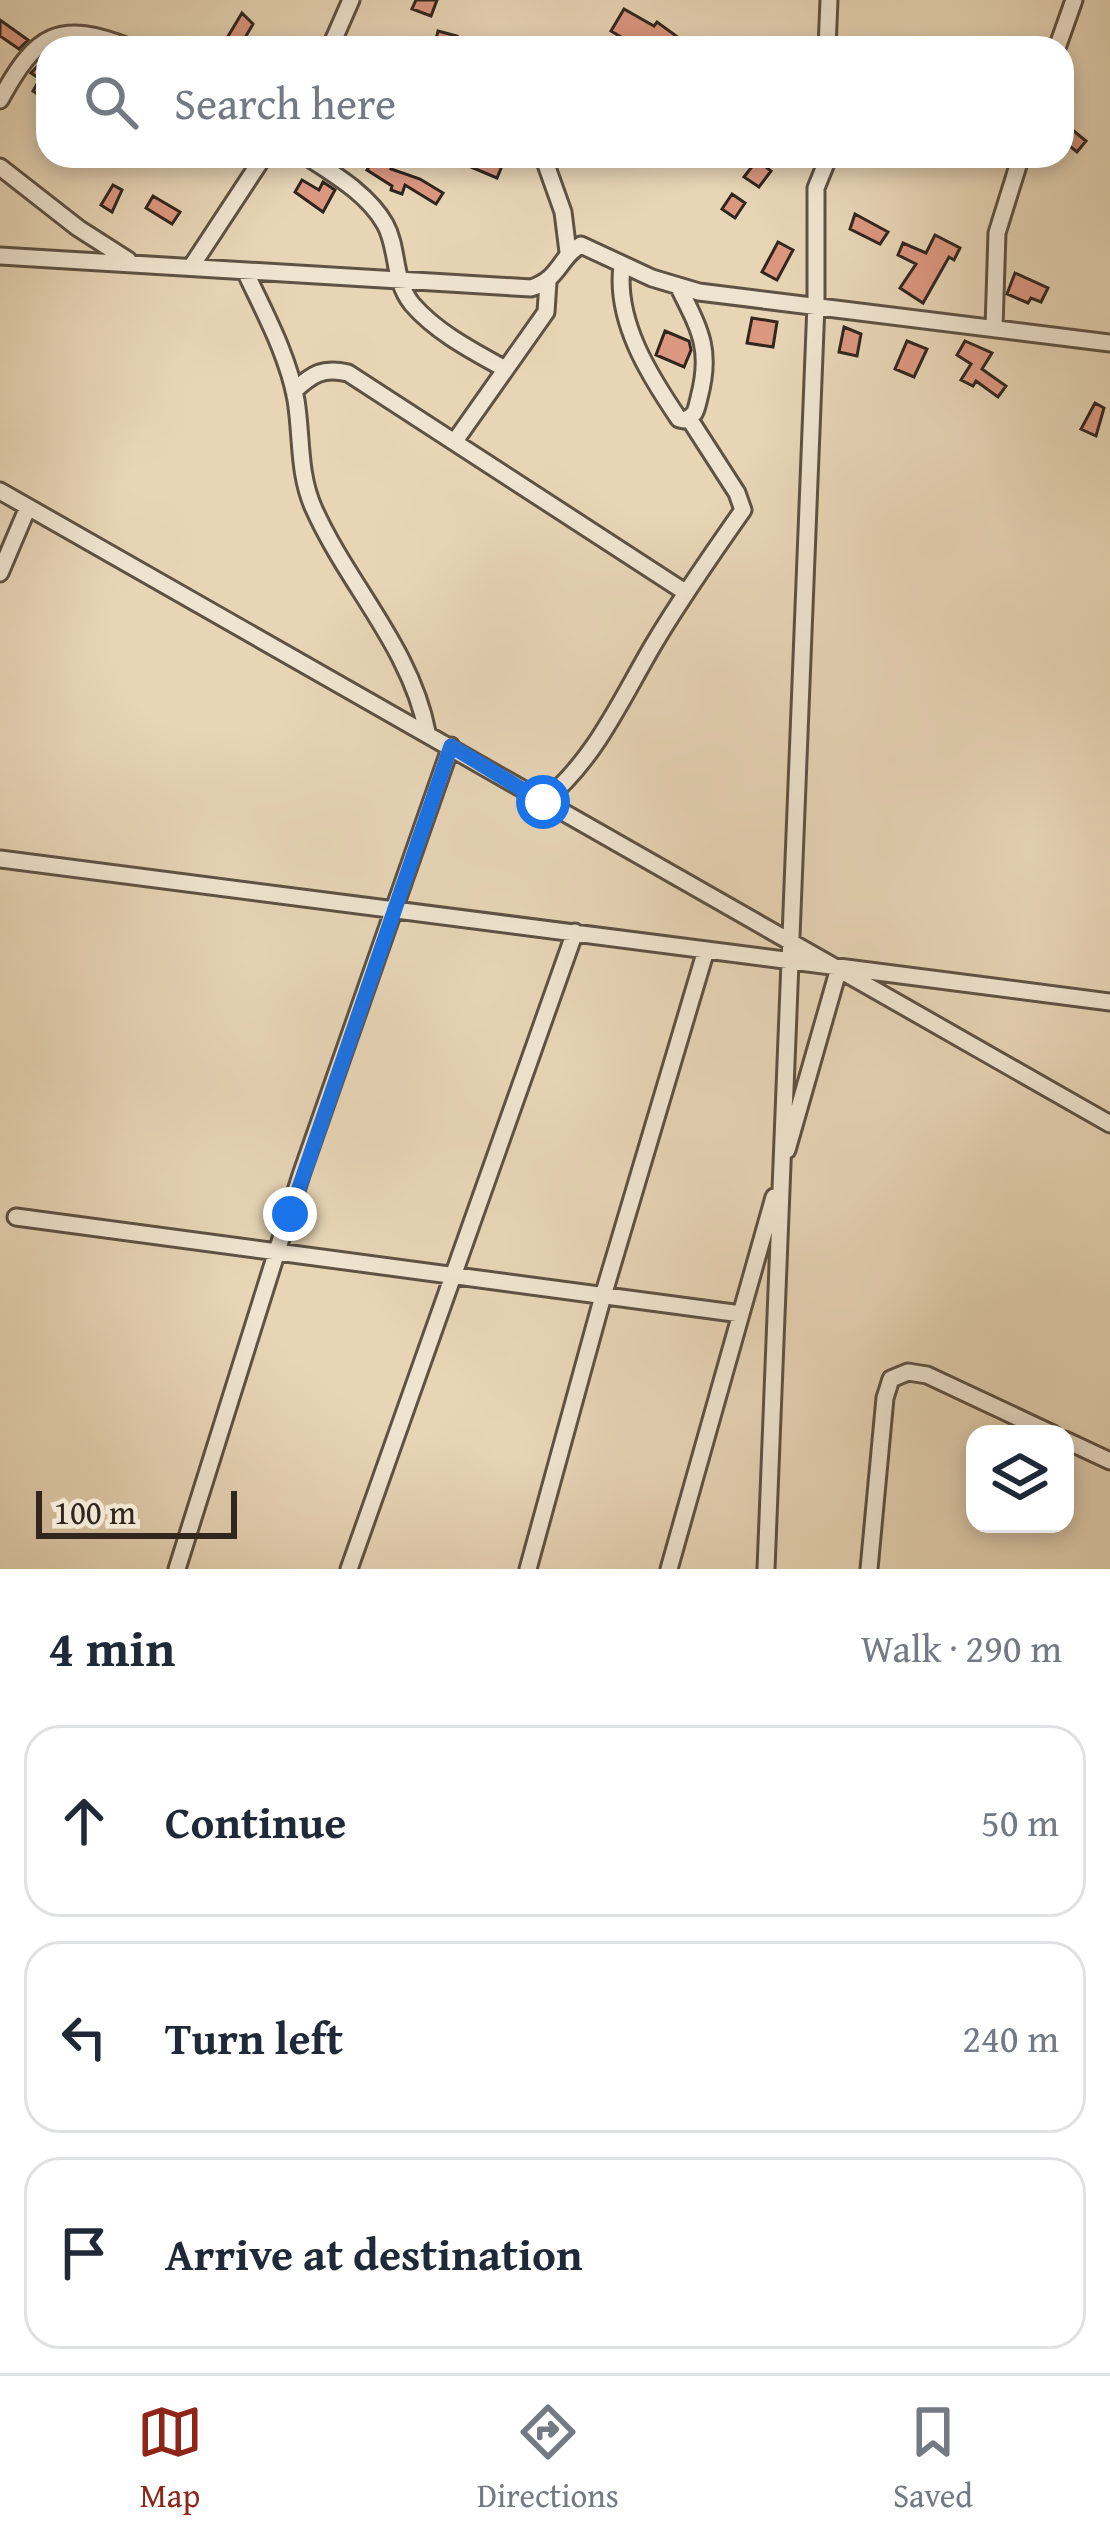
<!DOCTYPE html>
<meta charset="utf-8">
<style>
:root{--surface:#fff;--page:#f6f6f7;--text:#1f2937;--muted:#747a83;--line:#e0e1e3;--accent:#8f2418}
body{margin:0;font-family:"Gentium Book Plus",serif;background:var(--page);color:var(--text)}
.controls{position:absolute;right:36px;bottom:36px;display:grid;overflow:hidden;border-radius:24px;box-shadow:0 6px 18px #0003}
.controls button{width:108px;height:108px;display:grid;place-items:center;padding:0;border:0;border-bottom:3px solid var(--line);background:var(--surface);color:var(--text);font:60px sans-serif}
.scale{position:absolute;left:36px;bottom:30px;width:201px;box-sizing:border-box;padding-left:12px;border:6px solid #31261d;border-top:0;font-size:33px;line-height:42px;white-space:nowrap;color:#31261d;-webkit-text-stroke:9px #efe4d0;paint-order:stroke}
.stop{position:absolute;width:36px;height:36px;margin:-27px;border:9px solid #1a73e8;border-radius:50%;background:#fff}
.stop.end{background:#1a73e8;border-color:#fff;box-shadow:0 3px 12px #0008}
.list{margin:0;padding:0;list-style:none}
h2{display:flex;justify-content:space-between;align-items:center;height:156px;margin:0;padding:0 48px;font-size:51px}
h2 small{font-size:39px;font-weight:400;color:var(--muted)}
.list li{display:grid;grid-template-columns:78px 1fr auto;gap:36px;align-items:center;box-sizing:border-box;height:192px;margin:0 24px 24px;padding:0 24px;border:3px solid var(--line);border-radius:36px}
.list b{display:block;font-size:45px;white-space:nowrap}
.list em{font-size:39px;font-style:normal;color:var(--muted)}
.icon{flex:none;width:66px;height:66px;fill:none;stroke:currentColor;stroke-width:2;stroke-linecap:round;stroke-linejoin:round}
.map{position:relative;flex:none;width:1110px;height:1569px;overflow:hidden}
.search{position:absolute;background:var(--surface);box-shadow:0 6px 18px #0003;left:36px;right:36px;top:36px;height:132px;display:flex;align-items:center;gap:30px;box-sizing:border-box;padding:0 42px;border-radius:36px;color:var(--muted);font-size:45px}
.sheet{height:804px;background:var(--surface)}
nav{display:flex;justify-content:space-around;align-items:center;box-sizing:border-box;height:168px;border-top:3px solid var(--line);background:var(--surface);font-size:33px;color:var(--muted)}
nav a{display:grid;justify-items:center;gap:6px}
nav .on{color:var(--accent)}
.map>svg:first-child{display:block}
.building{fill:#dc9780;stroke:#31261d;stroke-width:3}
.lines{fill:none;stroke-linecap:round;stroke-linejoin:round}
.minor-casing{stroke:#5e5243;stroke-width:21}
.minor{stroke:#efe4d0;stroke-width:15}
.route{stroke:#1a73e8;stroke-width:15}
</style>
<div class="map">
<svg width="1110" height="1569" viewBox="0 0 1110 1569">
<rect width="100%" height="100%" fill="#e7d5b6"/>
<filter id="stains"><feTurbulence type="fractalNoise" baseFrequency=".00167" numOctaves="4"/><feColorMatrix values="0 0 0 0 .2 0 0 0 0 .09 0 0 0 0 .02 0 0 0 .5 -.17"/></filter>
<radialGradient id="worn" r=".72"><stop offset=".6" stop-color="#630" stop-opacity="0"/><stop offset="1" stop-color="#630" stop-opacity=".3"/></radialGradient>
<path class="building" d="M416,0H437L431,16L412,9Z
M624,9L654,26L657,22L679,38L672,48H628L631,43L611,31Z
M242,13L253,24L239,48H221Z
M0,20L28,40L19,49L0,36Z
M438,31L457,36L454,48L434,47Z
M48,55V101L33,91L40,79L31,73Z
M1070,128L1086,141L1077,152L1062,140Z
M376,156H388L396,161L391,169L420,179L443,193L436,204L405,185L402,194L391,190L392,186L367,170Z
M470,156H506L497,178L466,165Z
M757,160L771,171L759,187L744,177Z
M302,180L319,190L323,182L335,190L323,212L295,192Z
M113,185L122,190L112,212L101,205Z
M732,194L745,203L735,218L722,209Z
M153,196L180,212L172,224L146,208Z
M855,214L888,232L880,244L850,229Z
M935,235L960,248L954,260L949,257L923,303L900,288L916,264L898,255L903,243L926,253Z
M778,242L793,250L777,280L762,272Z
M1015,273L1048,288L1041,302L1031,298L1028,303L1007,294Z
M752,318L777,322L773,347L747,343Z
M844,327L861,334L857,356L839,352Z
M665,331L689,341L691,350L684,367L656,355Z
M907,341L927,349L914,377L895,369Z
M965,341L992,353L982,369L1006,386L998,397L976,381L973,386L961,380L971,364L957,355Z
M1095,403L1104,408L1096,436L1081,429Z"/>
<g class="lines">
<defs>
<path id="minor" d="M330,48L351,0
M827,48L829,0
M1057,48L1074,0
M0,100C36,34 58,19 131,48
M306,156C335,175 368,194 385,224C399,249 392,279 412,304C437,333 473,351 505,369
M543,156L563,212L568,252
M0,167L78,228L128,260
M0,256L531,288C561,278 558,258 581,245L652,278L699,292L1110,343
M622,266C615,321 649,375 679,419L684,420C696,416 696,410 699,398C712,349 700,330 678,286
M191,267L264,156
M245,271C264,312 288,355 296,400C302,437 298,474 314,509C348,585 411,648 427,732
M994,328L997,233L1021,156
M294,391C312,374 323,367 348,373L685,592
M455,441L546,312L548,282
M0,491L1110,1124
M0,573L28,507
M543,802C596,759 621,699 655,642C682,597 712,554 743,510L737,493L690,420
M0,859L1110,1002
M787,1150L839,968
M16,1217L741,1314
M1065,1440L1110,1461
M177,1569L301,1175L451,746
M349,1569L575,932
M528,1569L603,1296L706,950
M669,1569L774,1197
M766,1569L816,304V188L829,156
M869,1569L885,1398L891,1379L908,1372L927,1375L1053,1434"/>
</defs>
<use href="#minor" class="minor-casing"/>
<use href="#minor" class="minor"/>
</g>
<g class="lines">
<path class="route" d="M290,1214L451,746L543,802"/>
</g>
<rect width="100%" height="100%" filter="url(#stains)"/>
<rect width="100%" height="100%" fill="url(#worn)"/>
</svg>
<div class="controls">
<button><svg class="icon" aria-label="layers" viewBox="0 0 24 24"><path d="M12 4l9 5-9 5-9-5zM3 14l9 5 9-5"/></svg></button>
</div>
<div class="scale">100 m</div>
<div class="stop" style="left:543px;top:802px"></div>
<div class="stop end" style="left:290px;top:1214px"></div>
<div class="search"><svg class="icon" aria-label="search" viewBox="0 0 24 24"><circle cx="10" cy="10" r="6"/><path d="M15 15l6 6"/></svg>Search here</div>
</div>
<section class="sheet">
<h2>4 min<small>Walk · 290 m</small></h2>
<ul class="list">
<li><svg class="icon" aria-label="ahead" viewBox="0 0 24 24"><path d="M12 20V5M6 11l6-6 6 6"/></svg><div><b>Continue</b></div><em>50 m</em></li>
<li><svg class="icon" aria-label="left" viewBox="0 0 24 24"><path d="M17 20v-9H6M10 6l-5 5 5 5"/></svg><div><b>Turn left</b></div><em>240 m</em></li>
<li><svg class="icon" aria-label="arrive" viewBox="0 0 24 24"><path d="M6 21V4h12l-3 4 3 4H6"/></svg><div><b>Arrive at destination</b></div></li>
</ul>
</section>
<nav>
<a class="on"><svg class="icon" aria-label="map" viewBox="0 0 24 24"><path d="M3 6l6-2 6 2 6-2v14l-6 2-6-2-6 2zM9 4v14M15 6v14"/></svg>Map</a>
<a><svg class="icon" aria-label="directions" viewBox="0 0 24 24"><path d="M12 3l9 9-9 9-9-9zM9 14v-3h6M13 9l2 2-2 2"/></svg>Directions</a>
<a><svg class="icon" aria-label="saved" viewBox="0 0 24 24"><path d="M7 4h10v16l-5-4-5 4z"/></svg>Saved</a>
</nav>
